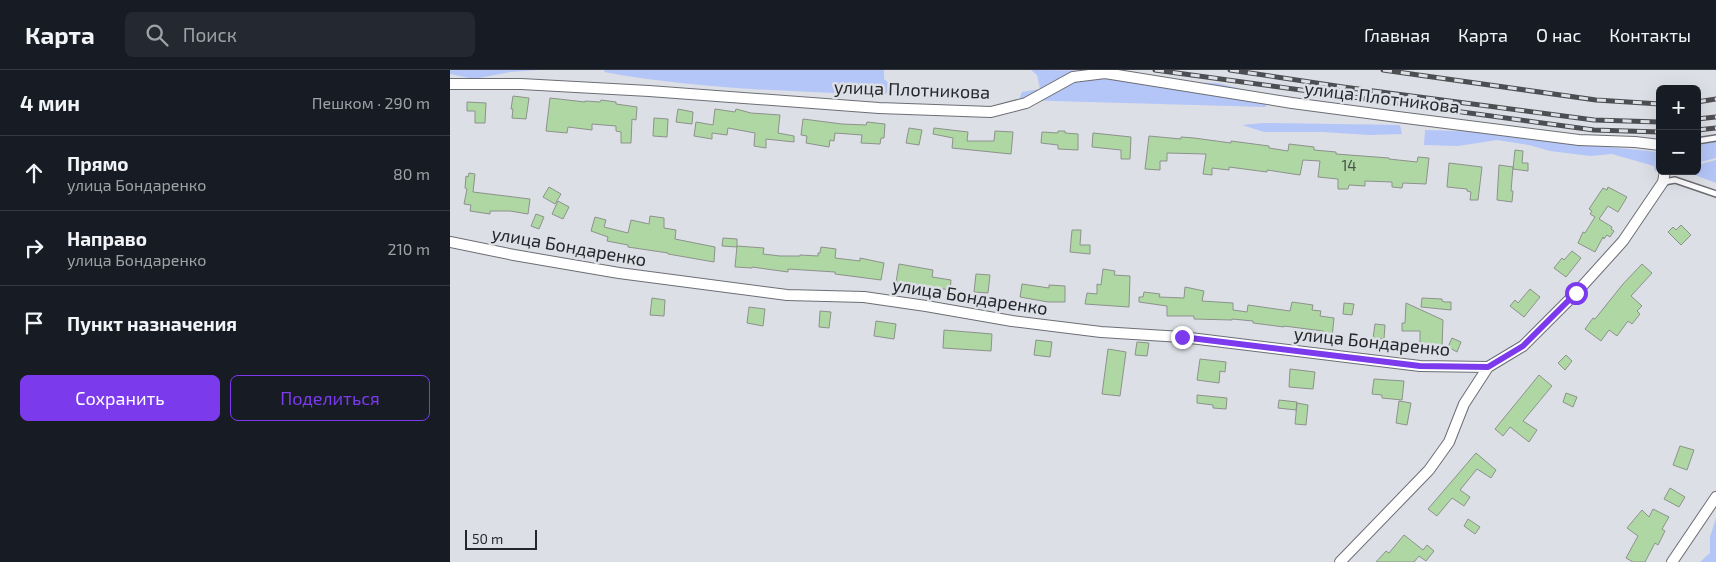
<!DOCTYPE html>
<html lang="ru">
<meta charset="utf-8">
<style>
:root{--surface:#171b24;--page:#242831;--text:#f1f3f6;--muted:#9ea1a6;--line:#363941;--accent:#7c3aed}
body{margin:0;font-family:"Exo 2",sans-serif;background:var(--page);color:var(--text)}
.controls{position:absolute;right:15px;top:15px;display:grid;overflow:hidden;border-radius:8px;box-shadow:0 5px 20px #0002}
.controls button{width:45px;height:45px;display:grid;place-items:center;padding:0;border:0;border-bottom:1px solid var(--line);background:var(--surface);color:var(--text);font:25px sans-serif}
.scale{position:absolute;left:15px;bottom:12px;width:72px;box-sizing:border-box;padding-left:5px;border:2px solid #26272a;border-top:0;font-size:14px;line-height:18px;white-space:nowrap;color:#26272a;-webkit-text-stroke:4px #dcdfe5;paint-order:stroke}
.stop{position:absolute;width:15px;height:15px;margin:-11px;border:4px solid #7c3aed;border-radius:50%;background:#fff}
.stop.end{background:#7c3aed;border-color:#fff;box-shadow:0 1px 5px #0008}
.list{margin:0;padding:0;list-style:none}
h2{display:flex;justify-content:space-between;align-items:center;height:65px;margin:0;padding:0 20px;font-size:21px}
h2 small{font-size:16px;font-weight:400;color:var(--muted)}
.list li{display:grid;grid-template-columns:32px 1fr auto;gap:15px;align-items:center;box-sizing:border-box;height:75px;padding:0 20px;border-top:1px solid var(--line)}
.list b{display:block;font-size:19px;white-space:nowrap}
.list p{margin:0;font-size:16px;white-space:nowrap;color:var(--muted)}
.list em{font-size:16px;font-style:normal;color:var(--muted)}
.actions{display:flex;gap:10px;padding:15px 20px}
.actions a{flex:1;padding:11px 0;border:1px solid var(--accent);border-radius:8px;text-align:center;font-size:18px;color:var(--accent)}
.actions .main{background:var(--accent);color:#fff}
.icon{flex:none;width:28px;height:28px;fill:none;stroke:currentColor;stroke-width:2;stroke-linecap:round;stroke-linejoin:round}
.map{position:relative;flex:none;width:1266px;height:492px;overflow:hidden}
header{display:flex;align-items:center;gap:30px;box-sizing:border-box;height:70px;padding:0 25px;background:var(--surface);border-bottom:1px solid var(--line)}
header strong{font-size:24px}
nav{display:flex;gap:28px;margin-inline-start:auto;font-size:18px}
.search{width:350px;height:45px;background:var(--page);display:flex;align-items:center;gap:12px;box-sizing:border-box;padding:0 18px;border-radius:8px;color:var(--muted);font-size:19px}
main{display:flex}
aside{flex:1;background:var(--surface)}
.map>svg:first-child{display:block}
.green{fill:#b4c5f8}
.building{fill:#aed7a4;stroke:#8d928c}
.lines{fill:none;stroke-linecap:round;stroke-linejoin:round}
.lane-casing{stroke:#6c6e74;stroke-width:8}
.street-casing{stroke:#6c6e74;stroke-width:12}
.lane{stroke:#fff;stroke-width:5}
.street{stroke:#fff;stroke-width:10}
.rail-casing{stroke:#4d4e52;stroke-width:5}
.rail{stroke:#dcdfe5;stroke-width:3;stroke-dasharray:9;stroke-linecap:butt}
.route{stroke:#7c3aed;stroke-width:6}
.labels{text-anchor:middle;stroke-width:5;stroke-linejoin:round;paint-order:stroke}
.number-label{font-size:15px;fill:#485348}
.street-label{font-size:18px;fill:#26272a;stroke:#dcdfe5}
</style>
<header>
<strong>Карта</strong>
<div class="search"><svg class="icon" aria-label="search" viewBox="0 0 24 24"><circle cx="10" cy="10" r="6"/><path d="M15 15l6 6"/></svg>Поиск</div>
<nav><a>Главная</a><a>Карта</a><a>О нас</a><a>Контакты</a></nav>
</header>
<main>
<aside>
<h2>4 мин<small>Пешком · 290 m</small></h2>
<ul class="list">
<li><svg class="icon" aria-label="ahead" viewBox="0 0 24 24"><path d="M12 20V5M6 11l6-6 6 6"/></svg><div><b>Прямо</b><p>улица Бондаренко</p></div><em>80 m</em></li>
<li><svg class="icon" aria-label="right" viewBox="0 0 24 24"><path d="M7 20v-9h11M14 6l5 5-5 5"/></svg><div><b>Направо</b><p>улица Бондаренко</p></div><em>210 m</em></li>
<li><svg class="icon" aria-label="arrive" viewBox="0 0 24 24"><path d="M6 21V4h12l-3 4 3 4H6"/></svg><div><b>Пункт назначения</b></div></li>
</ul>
<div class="actions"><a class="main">Сохранить</a><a>Поделиться</a></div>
</aside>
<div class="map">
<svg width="1266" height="492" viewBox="0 0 1266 492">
<rect width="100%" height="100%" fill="#dcdfe5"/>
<path class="green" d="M0,0H88L60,2L24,9L0,4Z
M155,0H434V9L444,18L434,25C340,21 246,19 154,2Z
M581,0L671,1L717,12L767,13L816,25V37L569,30L572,22L590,19L587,5Z
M814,53L950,55L952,64L921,65L872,62H814L792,55Z
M975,60L1036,62L1138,75L1208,82C1212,89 1209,95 1205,102L1204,96L1162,84L1140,86L1100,81L1079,75L1047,70L1008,76L974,75Z
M1266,71V88L1247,93V76Z
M1266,90V113L1237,102L1229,101H1247V95Z
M1266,448V492H1250L1260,483V467Z"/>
<path class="building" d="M63,26L79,28L76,49L62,48L63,39H61Z
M100,28L135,32V31L150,32L151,30L166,32V34L187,37L186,50L182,49L181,73H171V62L166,61V56L142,54V60L118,57L117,63L96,61Z
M17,32L36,33L35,53H25V41H17Z
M228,39L243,42L242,54L226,52Z
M265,39L285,42L286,39L301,43L330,45L328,63L344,66V72L316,69V78L304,76L305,63L278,58L277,65L262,63V69L244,66L246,52L263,55Z
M204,48L218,49L217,67L203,66Z
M353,49L392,54L416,55L417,52L435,54L434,68H431L430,74L411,73L412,65L385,63L384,71L380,70L379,77L356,73L357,66L351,65Z
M459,58L472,60L469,75L456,73Z
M484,58L518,62L517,71H544L545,61L563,62L561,84L502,78L503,68L483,64Z
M608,61H615V63L628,64V80L608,79V75L591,73L592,62L608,63Z
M643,63L681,67L680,89H671V80L642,77Z
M699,66L731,69V67L744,68L781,73V71L819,76V78L838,81L839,74L864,77V80L886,82V84L939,88V89L967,92L968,87L979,88L976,114L953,113L952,118L942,117V112L915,111V116L899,115L898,119H888V109L868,107L870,91L853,90L850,105L817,100V102L779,97V100L762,98V105L753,104L756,84L717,83V91H710V100L695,99Z
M1065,80L1073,81L1072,93H1078V101L1063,99Z
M999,93L1032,97L1028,130H1020L1021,122L1017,121V119L997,117Z
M1049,95L1063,97L1061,121H1063L1062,132L1047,130Z
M19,103L25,104L23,122L80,129L78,144L60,141H40V144L20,141L21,135L14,134L17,119L15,118L16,106L18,107Z
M99,117L111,124L105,134L93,127Z
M1158,117L1177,127L1168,142L1158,136L1149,149L1162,157L1161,159L1164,161L1160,167L1157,165L1154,169L1153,167L1145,182L1128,173L1133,162L1135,163L1145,147L1140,144L1142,141L1139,139L1153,118L1157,120Z
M108,131L119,137L113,149L102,144Z
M86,144L94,147L89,159L81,156Z
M200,146L214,148V158L226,160L225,169L265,177L264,192L218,184V183L178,177V175L157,171L158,167L141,161L145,147L156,150L154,157L178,163L181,150L199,154Z
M1231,155L1241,165L1231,175L1218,162L1223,157L1226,160Z
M622,160H631L630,175H640V184L620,182Z
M273,168L287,169V177L272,176Z
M287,176L314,178L313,184L330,186H350V185L368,186V183H370L371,177L386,179L385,188L410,191V188L434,193L431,210L385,204V202L338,199V202L302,197V198L285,197Z
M1122,181L1131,188L1116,207L1104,198L1112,188L1114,190Z
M449,194L483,200L482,207L501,210L500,220L480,217V219L467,217V215L446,212Z
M1192,194L1202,203L1181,226L1192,236L1187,241L1190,244L1182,254L1178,251L1167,266L1159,260L1151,271L1135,259L1143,248L1145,249L1173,214Z
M653,199L665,201L664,205L680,206L679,237L635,234L637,223L647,224V214L651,215Z
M526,204L540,205L538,223L524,222Z
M572,214L599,218V215L615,216V232H598L570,227Z
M735,217L754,221L752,231L783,233V240L797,242L798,235L840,241L842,232L863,235L862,240L871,241L870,246L884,248L882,267L873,265V261L834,256V257L803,253V251L782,249V250L744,249V246H717V236L689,232V227H693L694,222L710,224L709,227L734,228Z
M1080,219L1090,227L1074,247L1060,236L1065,230L1068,233Z
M202,228L215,230L214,246L200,245Z
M972,228L992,229V231L995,232H1001V240L971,237Z
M894,233L904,234L902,245L893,244Z
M956,233L993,250L992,277L970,275V261H952V253H955Z
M299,237L315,239L313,256L297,253Z
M370,241L381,242L379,258L369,257Z
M426,251L446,254L444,269L424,266Z
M925,254L935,255L934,269L923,268Z
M494,260L542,264L541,281L493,278Z
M1002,268L1011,272L1007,282L998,277Z
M586,270L602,272L600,287L584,285Z
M687,272L699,273L697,286L685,285Z
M658,279L676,282L670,326L652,324Z
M1116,285L1122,291L1115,300L1108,293Z
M750,289L776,292L775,302L770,301L769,313L747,310Z
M840,299L865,302L863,319L839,317Z
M1089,305L1102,316L1073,351L1087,360L1079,372L1060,357L1053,366L1045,359Z
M924,309L954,311L952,330L932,328V325L922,324Z
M1116,323L1127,327L1123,337L1113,332Z
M747,325L777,328L776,339L763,338V335L747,333Z
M829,330L847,332L846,340L828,338Z
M949,331L961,333L957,355L946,353Z
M847,333L858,335L856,355L845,354Z
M1230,376L1244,380L1237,400L1223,395Z
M1026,383L1046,400L1041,408L1027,399L1010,420L1020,427L1014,436L1002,428L987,446L978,439Z
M1220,418L1235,427L1229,437L1214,429Z
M1203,439L1219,447L1212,459L1215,461L1208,475L1205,473L1195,492H1183L1176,488L1188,466L1177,458L1192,440L1199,447Z
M1018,449L1030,457L1025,464L1014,456Z
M954,465L973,480L977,475L984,481L976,491L969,486L964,492H926L936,481L939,483Z"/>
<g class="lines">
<defs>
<path id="lane" d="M1247,71L1266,68
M1214,112L1225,110L1266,124"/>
<path id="street" d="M0,14H71L199,21L429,38L541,42L576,33L623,7L655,3L842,33L948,47L1129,70L1185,72L1210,75
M0,172L64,185L169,203L337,225L414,227L476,236L562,251L651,262L732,267L970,296L1038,297L1073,276L1126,223L1173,171L1213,112L1215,101
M890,492L979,400L999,372L1014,334L1038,297
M1222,492L1266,427"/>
</defs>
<use href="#lane" class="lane-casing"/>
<use href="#street" class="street-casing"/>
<use href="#lane" class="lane"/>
<use href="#street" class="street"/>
<defs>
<path id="rail" d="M705,0L1144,60L1210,62
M780,0L893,17L1144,50L1210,52
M933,0L1146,30L1210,34
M1247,32L1266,29
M1247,49L1266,47
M1247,60L1266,58"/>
</defs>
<use href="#rail" class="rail-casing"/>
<use href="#rail" class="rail"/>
</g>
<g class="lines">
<path class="route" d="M732,267L970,296L1038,297L1073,276L1126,223"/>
</g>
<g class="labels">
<g class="number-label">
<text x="899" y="101">14</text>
</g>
<g class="street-label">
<text transform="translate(462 20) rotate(2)" y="6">улица Плотникова</text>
<text transform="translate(932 28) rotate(7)" y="6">улица Плотникова</text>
<text transform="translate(119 177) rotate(10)" y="6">улица Бондаренко</text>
<text transform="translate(520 227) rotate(9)" y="6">улица Бондаренко</text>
<text transform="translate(922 272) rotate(6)" y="6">улица Бондаренко</text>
</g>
</g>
</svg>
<div class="controls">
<button>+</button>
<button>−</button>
</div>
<div class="scale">50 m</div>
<div class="stop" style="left:1126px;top:223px"></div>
<div class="stop end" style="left:732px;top:267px"></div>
</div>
</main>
